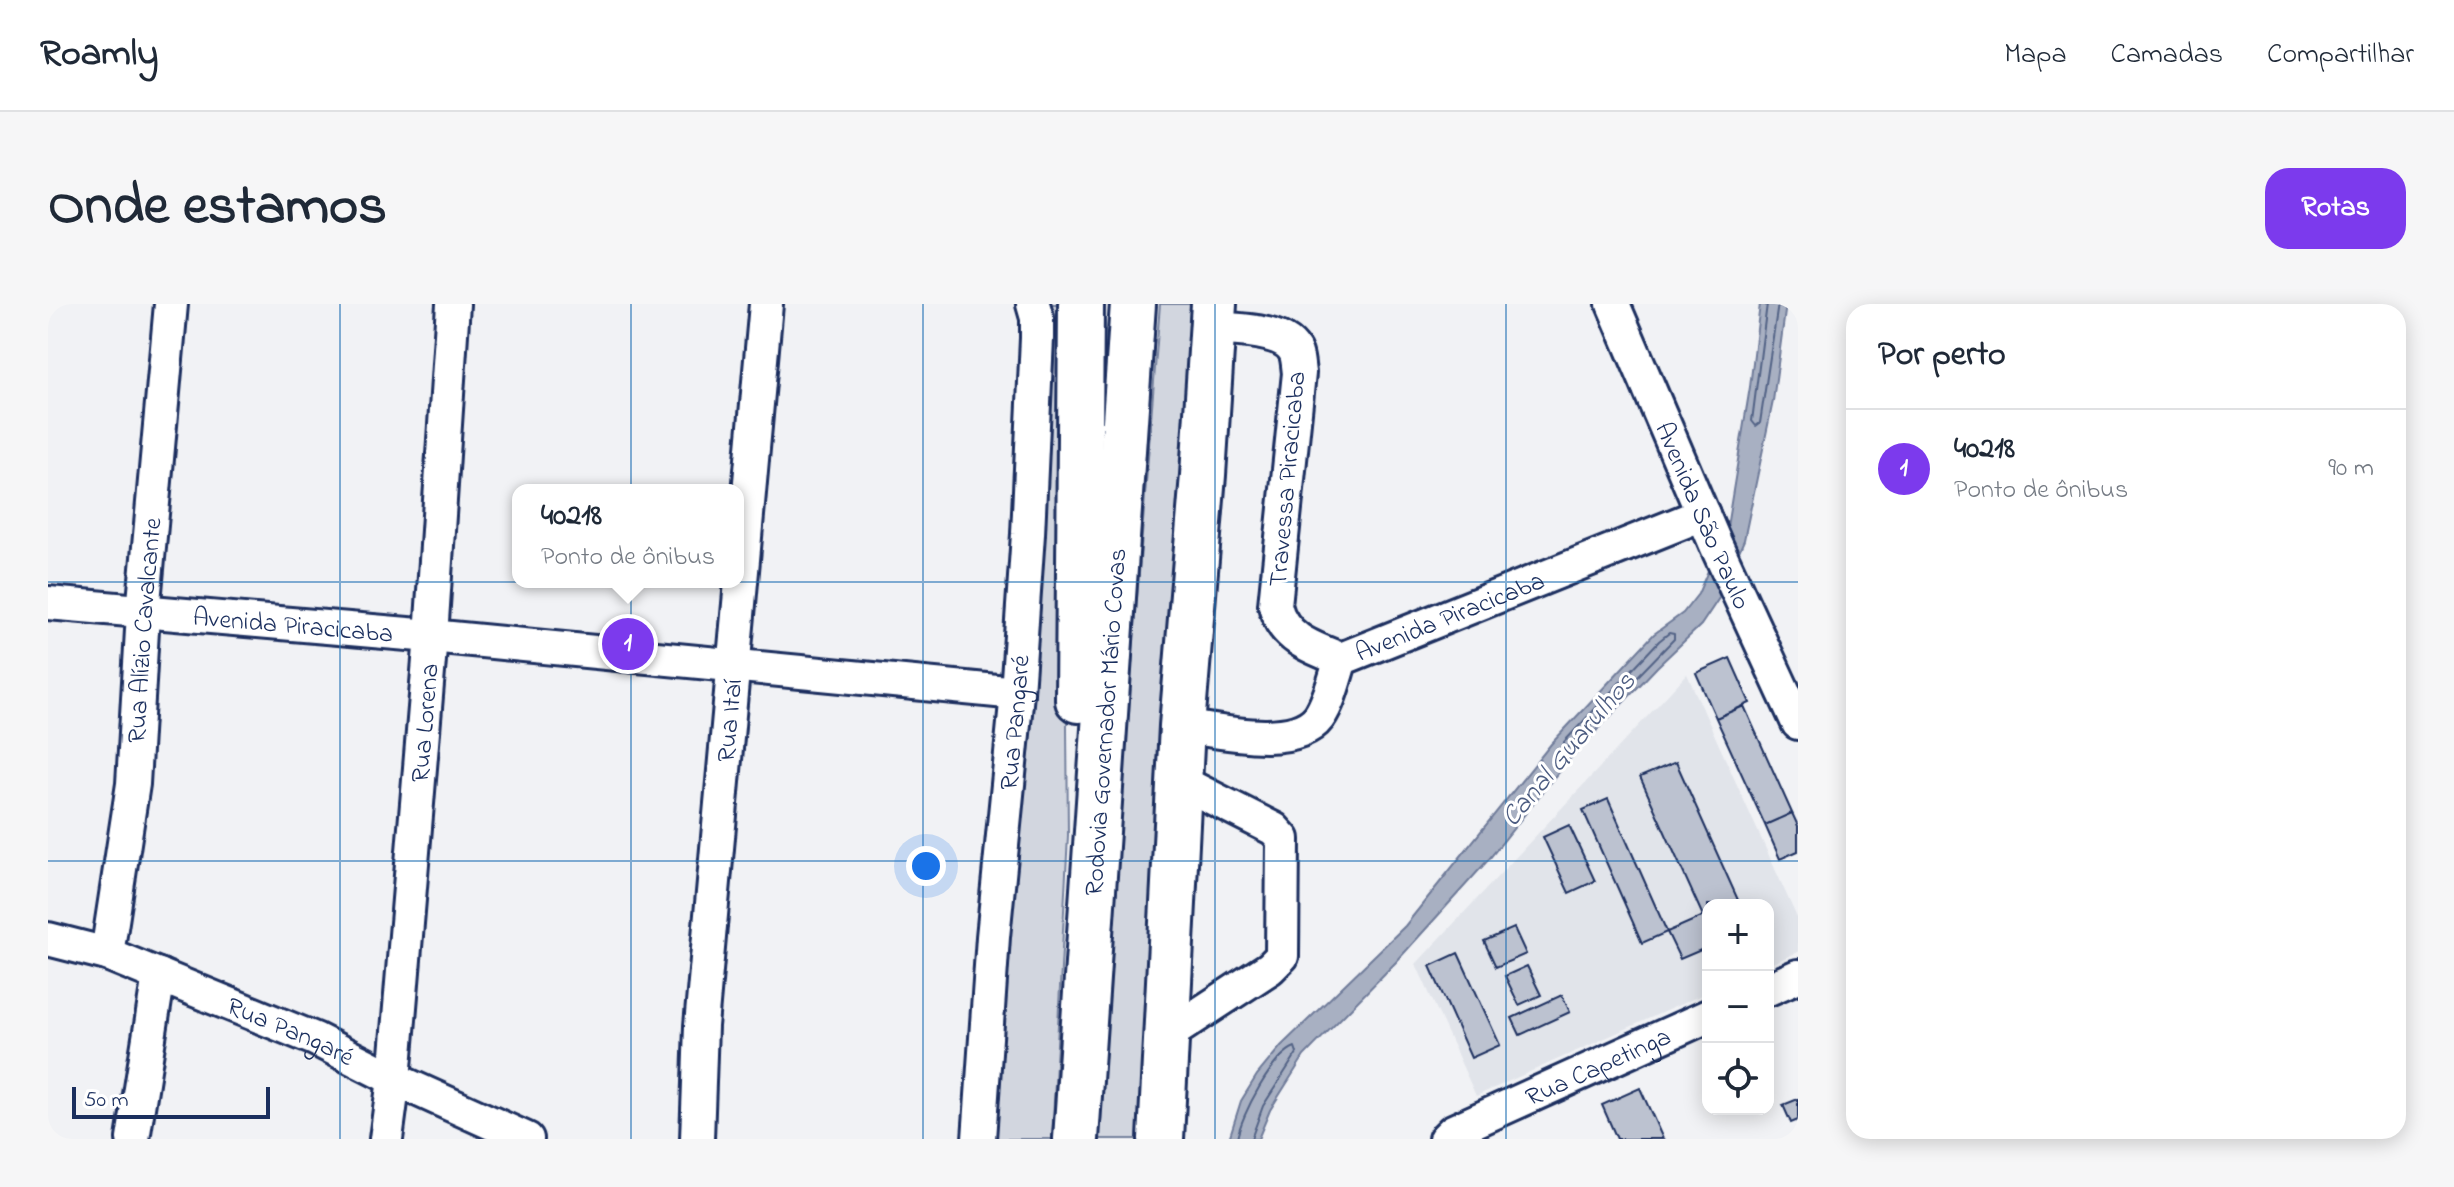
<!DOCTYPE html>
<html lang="pt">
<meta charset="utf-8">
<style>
:root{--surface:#fff;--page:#f6f6f7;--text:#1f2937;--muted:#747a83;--line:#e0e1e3;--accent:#7c3aed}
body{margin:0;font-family:"Indie Flower",sans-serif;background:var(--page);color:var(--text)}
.controls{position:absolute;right:24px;bottom:24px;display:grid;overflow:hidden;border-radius:16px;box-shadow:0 4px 20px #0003}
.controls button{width:72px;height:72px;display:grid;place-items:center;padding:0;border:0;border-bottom:2px solid var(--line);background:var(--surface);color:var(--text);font:40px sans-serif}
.scale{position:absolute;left:24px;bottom:20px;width:198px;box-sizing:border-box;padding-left:8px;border:4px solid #1b2f5e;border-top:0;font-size:22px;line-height:28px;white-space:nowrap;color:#1b2f5e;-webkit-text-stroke:6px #fff;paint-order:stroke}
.you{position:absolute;left:878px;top:562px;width:28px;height:28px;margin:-20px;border:6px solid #fff;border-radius:50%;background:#1a73e8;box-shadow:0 0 0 12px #1a73e833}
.badge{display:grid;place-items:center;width:52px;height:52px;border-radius:50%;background:var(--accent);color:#fff;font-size:26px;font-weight:700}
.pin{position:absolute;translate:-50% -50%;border:4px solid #fff;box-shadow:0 2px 8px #0006}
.popup{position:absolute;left:464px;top:180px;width:232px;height:104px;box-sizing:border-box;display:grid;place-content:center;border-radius:16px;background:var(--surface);filter:drop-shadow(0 2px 6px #0005);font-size:26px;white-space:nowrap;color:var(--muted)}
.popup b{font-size:30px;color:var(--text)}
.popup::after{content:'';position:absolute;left:50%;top:100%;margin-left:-16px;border:16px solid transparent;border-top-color:var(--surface)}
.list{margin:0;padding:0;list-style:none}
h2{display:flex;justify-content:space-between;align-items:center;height:104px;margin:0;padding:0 32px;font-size:34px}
h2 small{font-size:26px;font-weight:400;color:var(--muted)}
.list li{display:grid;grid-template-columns:52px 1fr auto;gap:24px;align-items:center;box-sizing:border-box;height:120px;padding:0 32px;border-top:2px solid var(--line)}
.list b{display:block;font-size:30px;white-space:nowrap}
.list p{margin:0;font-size:26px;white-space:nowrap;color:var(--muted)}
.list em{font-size:26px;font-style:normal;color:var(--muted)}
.icon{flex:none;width:44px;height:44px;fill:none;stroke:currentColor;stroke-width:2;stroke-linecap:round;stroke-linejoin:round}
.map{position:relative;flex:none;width:1750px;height:835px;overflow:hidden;border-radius:24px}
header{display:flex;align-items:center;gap:48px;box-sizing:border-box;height:112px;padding:0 40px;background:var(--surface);border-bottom:2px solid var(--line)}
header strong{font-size:38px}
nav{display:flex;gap:44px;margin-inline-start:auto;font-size:28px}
.intro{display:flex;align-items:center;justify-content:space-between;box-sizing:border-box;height:192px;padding:0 48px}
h1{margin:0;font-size:56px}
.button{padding:20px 36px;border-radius:24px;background:var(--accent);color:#fff;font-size:28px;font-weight:700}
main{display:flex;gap:48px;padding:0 48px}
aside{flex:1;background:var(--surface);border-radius:24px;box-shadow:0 4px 20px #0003}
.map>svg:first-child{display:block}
.built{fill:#e1e4ea}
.green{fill:#d2d6df;stroke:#76829e;stroke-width:2}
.water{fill:#a8b0c2;stroke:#707c9a;stroke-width:2}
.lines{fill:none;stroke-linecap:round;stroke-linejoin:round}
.shore{stroke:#536386;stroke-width:2}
.building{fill:#bcc2d0;stroke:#1b2f5e;stroke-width:2}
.minor-casing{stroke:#1b2f5e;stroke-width:38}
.highway-casing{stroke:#1b2f5e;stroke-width:50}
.minor{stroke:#fff;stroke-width:32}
.highway{stroke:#fff;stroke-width:44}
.grid{fill:none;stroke:#1f6fb2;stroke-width:2;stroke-opacity:0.55}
.labels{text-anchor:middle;stroke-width:6;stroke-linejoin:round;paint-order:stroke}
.street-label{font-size:26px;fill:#1b2f5e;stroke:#fff}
.water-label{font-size:28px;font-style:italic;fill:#4c5c81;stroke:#fff}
</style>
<header>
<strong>Roamly</strong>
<nav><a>Mapa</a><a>Camadas</a><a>Compartilhar</a></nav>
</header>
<div class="intro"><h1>Onde estamos</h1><a class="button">Rotas</a></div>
<main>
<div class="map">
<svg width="1750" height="835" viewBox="0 0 1750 835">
<rect width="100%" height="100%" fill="#f1f2f5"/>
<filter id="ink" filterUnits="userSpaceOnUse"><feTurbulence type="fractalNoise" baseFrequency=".0125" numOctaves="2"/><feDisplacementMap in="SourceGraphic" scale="16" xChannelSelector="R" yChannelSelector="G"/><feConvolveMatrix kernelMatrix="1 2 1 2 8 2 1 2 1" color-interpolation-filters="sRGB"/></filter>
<g filter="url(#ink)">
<path class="built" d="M1639,370L1750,616V648L1720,661V601H1660V688L1428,792L1368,660Z"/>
<path class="green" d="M994,0H1015L1020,531L1004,835H943Z
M1112,0H1151L1100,835H1051L1056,718Z"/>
<path class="water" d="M1712,0H1738L1725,97L1696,236L1671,294L1653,321L1609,363L1516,461L1441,555L1348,658L1256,752L1222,806L1210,835H1181L1193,797L1209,771L1233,742L1357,622L1503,440L1606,330L1635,309L1650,290L1679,223L1702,83Z"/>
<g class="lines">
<path class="shore" d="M1719,0L1704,117L1708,122L1712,119L1730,0
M1621,329L1626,330V335L1521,443L1516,444V438L1611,337Z
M1189,835C1193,811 1225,751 1247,743L1249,749L1215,802L1203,835"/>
</g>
<path class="building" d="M1682,354L1702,399L1668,414L1648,369Z
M1696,402L1744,509L1717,521L1668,414Z
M1628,458L1690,596L1680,601H1660V610L1655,612L1592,473Z
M1560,495L1619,628L1594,639L1535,506Z
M1744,509L1750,522V547L1732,555L1717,521Z
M1521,521L1547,577L1521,589L1495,533Z
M1660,610V643L1632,655L1619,628Z
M1466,624L1478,650L1448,663L1436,637Z
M1410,649L1452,741L1423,754L1382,662Z
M1479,662L1493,691L1471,701L1457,672Z
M1514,691L1522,708L1472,731L1464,714Z
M1592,784L1615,835H1569L1554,801Z
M1750,795V816L1743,819L1735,801Z"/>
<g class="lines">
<defs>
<g id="minor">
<path id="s1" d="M1565,0L1668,241L1750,419"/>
<path d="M1164,24C1187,26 1239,25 1248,50C1250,56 1250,63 1251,69L1227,301C1234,334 1264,344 1293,355"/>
<path id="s2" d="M0,299L383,332L969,389"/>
<path id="s3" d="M1134,422C1170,427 1246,446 1271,413C1282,397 1287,373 1293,355L1655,210"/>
<path id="s4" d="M0,635L59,650L267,735L346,775L479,835"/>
<path id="s5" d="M59,650L85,480L95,309L123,0"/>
<path d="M1720,685L1750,672"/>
<path d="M1118,732L1222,664L1234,652L1235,535L1226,525L1131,477"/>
<path d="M85,835L111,671"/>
<path id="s6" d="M338,835L346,775L383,332L405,0"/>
<path id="s7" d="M649,835L653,722L718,0"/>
<path id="s8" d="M931,835L945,633L969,389L980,230L989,34V14L985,0"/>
<path id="s9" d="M1397,835L1405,827L1660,712"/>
</g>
<g id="highway">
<path d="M1030,396L1033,0"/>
<path id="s10" d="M1028,835L1085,0"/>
<path d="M1113,835L1134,422L1155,171L1166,0"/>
</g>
</defs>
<use href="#minor" class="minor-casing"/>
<use href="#highway" class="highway-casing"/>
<use href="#minor" class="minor"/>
<use href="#highway" class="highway"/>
</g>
</g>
<path class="grid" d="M292,0V835M583,0V835M875,0V835M1167,0V835M1458,0V835M0,278H1750M0,557H1750"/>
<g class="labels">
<g class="street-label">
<text transform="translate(1238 175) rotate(-85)" y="9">Travessa Piracicaba</text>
<text dy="9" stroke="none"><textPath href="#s1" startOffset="230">Avenida São Paulo</textPath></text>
<text dy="9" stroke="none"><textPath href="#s3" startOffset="322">Avenida Piracicaba</textPath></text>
<text dy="9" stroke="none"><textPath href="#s2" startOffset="246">Avenida Piracicaba</textPath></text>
<text dy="9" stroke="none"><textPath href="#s5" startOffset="326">Rua Alízio Cavalcante</textPath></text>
<text dy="9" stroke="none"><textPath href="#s7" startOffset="420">Rua Itaí</textPath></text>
<text dy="9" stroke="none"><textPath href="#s10" startOffset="418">Rodovia Governador Mário Covas</textPath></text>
<text dy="9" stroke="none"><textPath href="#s6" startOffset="418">Rua Lorena</textPath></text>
<text dy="9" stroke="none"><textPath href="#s8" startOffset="418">Rua Pangaré</textPath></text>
<text dy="9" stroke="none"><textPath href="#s4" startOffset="260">Rua Pangaré</textPath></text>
<text dy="9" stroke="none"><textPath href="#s9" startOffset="170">Rua Capetinga</textPath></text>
</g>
<g class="water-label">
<text transform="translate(1519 444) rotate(-50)" y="10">Canal Guarulhos</text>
</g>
</g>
</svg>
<div class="controls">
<button>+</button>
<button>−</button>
<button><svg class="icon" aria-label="locate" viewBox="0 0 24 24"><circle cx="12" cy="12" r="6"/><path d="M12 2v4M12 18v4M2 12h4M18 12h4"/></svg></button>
</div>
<div class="scale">50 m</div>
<div class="you"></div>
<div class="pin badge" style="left:580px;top:340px">1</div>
<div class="popup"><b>40218</b>Ponto de ônibus</div>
</div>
<aside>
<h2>Por perto<small></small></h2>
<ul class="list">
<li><span class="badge">1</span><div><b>40218</b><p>Ponto de ônibus</p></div><em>90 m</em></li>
</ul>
</aside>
</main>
